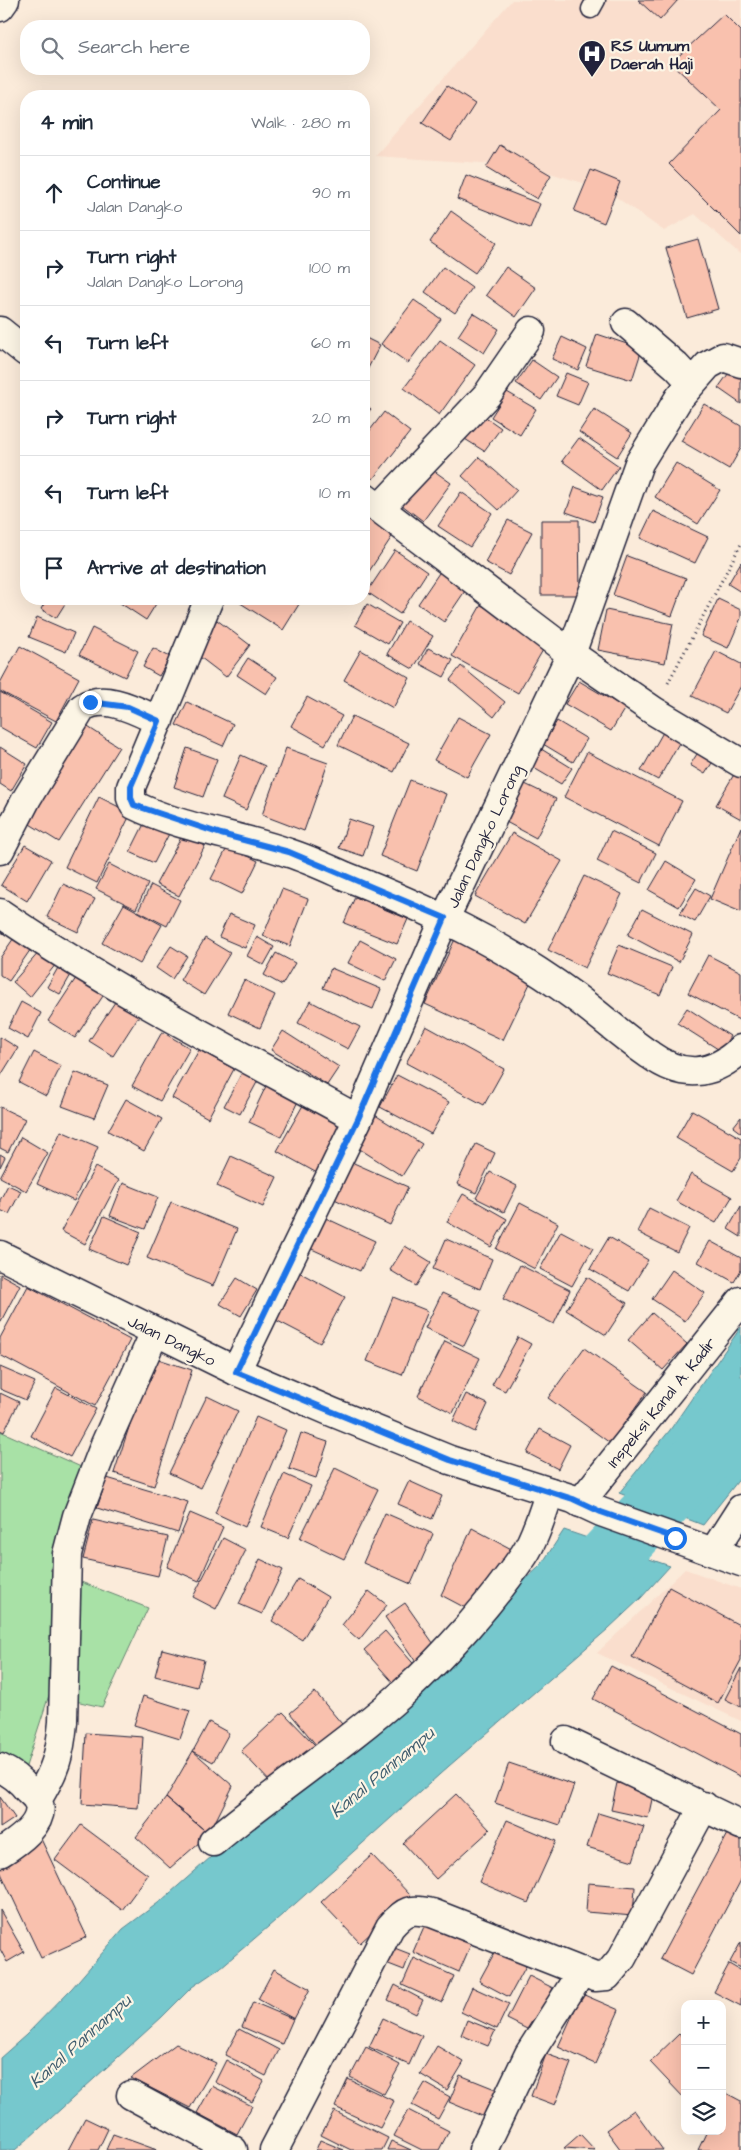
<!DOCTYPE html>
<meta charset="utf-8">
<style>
:root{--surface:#fff;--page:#f6f6f7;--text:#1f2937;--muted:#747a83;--line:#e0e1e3}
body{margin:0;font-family:"Architects Daughter",sans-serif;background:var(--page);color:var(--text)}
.controls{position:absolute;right:15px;bottom:15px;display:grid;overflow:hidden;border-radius:10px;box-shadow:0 5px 20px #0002}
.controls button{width:45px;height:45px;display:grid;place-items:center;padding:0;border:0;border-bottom:1px solid var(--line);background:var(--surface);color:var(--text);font:25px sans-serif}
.stop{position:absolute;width:15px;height:15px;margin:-11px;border:4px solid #1a73e8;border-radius:50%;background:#fff}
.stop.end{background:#1a73e8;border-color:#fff;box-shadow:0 1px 5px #0008}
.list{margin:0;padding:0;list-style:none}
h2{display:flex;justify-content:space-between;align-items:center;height:65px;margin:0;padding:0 20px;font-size:21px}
h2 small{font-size:16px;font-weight:400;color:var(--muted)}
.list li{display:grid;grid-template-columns:32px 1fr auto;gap:15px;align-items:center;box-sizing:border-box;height:75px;padding:0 20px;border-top:1px solid var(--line)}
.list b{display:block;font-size:19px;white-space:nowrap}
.list p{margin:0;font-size:16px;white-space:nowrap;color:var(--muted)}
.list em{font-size:16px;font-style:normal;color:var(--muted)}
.icon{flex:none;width:28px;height:28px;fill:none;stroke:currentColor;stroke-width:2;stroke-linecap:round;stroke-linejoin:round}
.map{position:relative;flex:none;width:741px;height:2150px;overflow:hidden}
.search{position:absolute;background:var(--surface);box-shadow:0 5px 20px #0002;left:20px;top:20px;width:350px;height:55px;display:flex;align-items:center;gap:12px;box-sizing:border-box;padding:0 18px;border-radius:20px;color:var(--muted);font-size:19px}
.panel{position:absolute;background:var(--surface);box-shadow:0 5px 20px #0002;left:20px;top:90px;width:350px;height:515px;border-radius:20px}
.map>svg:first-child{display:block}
.built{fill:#fadecd}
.green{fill:#a8e1a6;stroke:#658270}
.water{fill:#76c8cd;stroke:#548693}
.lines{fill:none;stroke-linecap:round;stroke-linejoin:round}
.river{stroke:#76c8cd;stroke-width:61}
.building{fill:#f9c1ae;stroke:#22223b}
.service-casing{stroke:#22223b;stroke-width:21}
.minor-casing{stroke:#22223b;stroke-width:31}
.secondary-casing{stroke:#22223b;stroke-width:31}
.path{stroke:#22223b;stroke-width:3;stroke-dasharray:1 4;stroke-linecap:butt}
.service{stroke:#fcf5e5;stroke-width:18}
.minor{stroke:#fcf5e5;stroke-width:28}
.secondary{stroke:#fcf5e5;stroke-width:28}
.route{stroke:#1a73e8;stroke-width:6}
.labels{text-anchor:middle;stroke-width:4.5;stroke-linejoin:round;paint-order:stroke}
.poi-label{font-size:16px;font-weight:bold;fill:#22223b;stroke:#fcf5e5;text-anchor:start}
.street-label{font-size:16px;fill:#22223b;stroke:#fcf5e5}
.water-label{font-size:18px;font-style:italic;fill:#3f5c6e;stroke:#fcf5e5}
</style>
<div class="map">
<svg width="741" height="2150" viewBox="0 0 741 2150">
<rect width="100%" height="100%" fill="#fbebda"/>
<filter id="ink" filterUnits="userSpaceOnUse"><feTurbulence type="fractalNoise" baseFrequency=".02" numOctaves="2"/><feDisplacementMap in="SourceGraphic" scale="10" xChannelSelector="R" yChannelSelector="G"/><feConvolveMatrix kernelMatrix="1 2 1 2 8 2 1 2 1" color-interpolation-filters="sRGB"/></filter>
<g filter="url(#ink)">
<path class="built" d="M512,0H741V255L695,214L664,231L606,190L527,166L375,156Z
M685,1569L741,1589V1721L597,1653Z"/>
<path class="green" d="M0,1431L81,1467L50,1570L148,1608L102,1707L49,1695L20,1785L0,1779Z"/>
<path class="water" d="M741,1327V1477L703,1525L619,1493L670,1430Z
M564,1530L670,1566L641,1598L608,1629L449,1766L296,1903L220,1968L192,1987L162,2017L28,2139L15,2150H0V2058L26,2035L72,1988L123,1929L162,1900L504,1600L541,1565Z"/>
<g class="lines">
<path class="river" d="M558,1610L704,1456L741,1407"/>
</g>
<path class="building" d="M638,0H678L660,20Z
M724,14L741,31V236L669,164L721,110L671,63Z
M447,86L475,104L451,141L422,123Z
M500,145L551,175L537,199L486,168Z
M591,170L620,182L604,223L574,211Z
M466,175L540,204L530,228L457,199Z
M451,211L496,243L475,273L430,242Z
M698,239L718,309L687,318L666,248Z
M443,267L472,288L455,313L425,292Z
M506,267L536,288L516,317L486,295Z
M414,300L441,319L408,363L381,344Z
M473,313L499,329L484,353L458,336Z
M597,334L642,349L632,380L586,366Z
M364,337L380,345L364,376Z
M562,337L587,349L578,370L552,359Z
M440,340L475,365L439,415L404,388Z
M532,360L557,377L541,400L516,383Z
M736,363L741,367V404L718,388Z
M566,373L588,382L578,405L556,396Z
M507,392L536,409L520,435L491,417Z
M364,403L371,409L364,417Z
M704,404L741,426V448L729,469L681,441Z
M594,409L632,433L617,457L579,432Z
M477,411L501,428L484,451L460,436Z
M384,412L410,432L373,479L364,471V438Z
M579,438L619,466L602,490L562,461Z
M479,457L517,490L499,510L462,476Z
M676,463L720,490L698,524L655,497Z
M426,465L451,483L423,521L398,502Z
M575,487L603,497L594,522L566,512Z
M461,492L492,513L470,547L438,526Z
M364,507L397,529L364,579Z
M653,511L708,537L695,563L640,538Z
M508,520L532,532L509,575L485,562Z
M541,520H579L580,595H541Z
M395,550L427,572L400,614L367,592Z
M627,556L686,578L672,616L613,595Z
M741,562V592L728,584Z
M441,570L467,588L444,622L418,604Z
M47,599H68L56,618L41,609Z
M114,599H159L146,620Z
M234,599H297L301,601L283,630Z
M718,599L741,610V618L728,648L701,636Z
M367,604L400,623L388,644L355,625Z
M481,605L547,643L518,693L452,656Z
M606,610L673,624L665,663L598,650Z
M37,617L74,633L66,652L29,637Z
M217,620L250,645L226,677L192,651Z
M406,621L433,636L413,669L387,654Z
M92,628L138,651L125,677L79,655Z
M20,646L79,678L56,721L0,691V683Z
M153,648L170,657L159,676L143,667Z
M428,648L453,660L444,677L420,664Z
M361,650L410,678L393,708L344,680Z
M716,651L741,664V686L726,713L692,696Z
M248,658L277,677L266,694L237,675Z
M461,666L505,702L494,717L450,680Z
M579,681L625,708L611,731L565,704Z
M0,692L52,722L37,748L0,727Z
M307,697L342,716L325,745L291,726Z
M187,702L233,724L223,746L176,725Z
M352,716L409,743L394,772L338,745Z
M458,717L491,734L467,777L434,760Z
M557,721L587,739L573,762L543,744Z
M80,722L119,747L59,842L20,818Z
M666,727L683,736L658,780L641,771Z
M704,743L719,752L705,774L690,765Z
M0,747L27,764L11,791L0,784Z
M538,747L572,768L561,784L527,764Z
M187,748L217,759L203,797L174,787Z
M286,748L328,763L304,831L262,815Z
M587,752L682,801L659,846L564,797Z
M241,755L265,766L246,810L222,799Z
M736,771L741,773V819L716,805Z
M410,780L446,794L417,871L380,856Z
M525,784L556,799L536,838L506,822Z
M99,797L131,813L97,883L65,867Z
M150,812L174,824L154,863L130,852Z
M349,819L373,827L363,856L339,848Z
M741,827V912L710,899Z
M611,831L656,853L641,883L597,861Z
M512,833L562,861L525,924L475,896Z
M183,834L205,846L179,896L156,884Z
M25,845L51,860L27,901L1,885Z
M228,846L258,861L242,894L211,879Z
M666,861L696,879L679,907L649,890Z
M109,864L148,884L136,909L96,889Z
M584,876L622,894L585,968L548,950Z
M63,884L95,899L78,932L47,917Z
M151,885L180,900L167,926L138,911Z
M696,888L710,896L695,922L680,914Z
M282,889L308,899L290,946L263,936Z
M355,897L408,919L397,944L344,923Z
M124,904L162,925L140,964L102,943Z
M642,909L693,935L679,962L628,935Z
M229,914L255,925L245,948L219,937Z
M18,932L35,943L9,981L0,975V958Z
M257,937L274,947L264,965L247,956Z
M205,938L230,953L204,995L180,980Z
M455,939L534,975L503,1040L425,1004Z
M360,940L396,959L385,981L348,963Z
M619,945L672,967L660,995L607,973Z
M171,946L187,956L172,979L156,968Z
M40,951L56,964L30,997L13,982Z
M276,953L295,963L282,985L264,975Z
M708,955L741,972V1021L688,993Z
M59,966L72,973L60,994L47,987Z
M331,968L381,989L373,1009L323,988Z
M78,975L105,993L75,1038L48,1021Z
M244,980L275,995L260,1028L228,1013Z
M117,999L140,1014L113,1056L89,1041Z
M310,1001L360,1027L348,1049L298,1023Z
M21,1002L41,1013L28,1039L8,1028Z
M687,1008L730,1036L721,1051L677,1023Z
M426,1026L504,1069L484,1105L406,1063Z
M283,1031L339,1067L327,1085L271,1050Z
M162,1032L190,1048L160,1101L132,1086Z
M0,1037L18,1048L0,1077Z
M199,1050L234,1069L208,1118L172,1098Z
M34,1052L61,1066L46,1096L19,1082Z
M246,1065L262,1073L240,1114L224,1106Z
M75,1072L108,1085L94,1118L62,1106Z
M397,1075L449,1102L431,1134L380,1107Z
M267,1084L299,1099L281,1137L249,1122Z
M126,1099L162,1119L144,1151L108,1131Z
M306,1100L345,1121L317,1173L277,1151Z
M0,1107L25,1119L8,1152L0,1148Z
M692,1110L741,1138V1158L733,1171L676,1138Z
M375,1115L422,1144L402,1176L355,1146Z
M741,1117V1133L733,1127Z
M61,1131L98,1147L74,1201L37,1184Z
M21,1137L48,1153L26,1191L0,1177Z
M476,1144L495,1153L476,1193L457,1184Z
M0,1154L5,1157L0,1167Z
M231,1156L277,1177L263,1207L217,1186Z
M347,1160L408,1187L390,1225L330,1197Z
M95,1167L119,1180L85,1244L61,1231Z
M490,1172L517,1186L504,1212L476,1198Z
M691,1174L732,1197L716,1223L676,1201Z
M123,1183L158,1197L145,1229L110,1216Z
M8,1185L21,1191L9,1214L0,1210V1200Z
M463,1194L507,1219L491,1247L447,1222Z
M171,1202L237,1229L213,1286L147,1258Z
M520,1203L558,1223L535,1269L496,1249Z
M741,1206V1237L728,1229Z
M649,1208L689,1228L677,1252L637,1232Z
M317,1214L375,1241L360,1271L303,1245Z
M104,1216L141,1232L126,1265L89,1249Z
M561,1231L593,1248L572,1286L540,1269Z
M609,1237L648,1260L629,1291L590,1269Z
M446,1239L492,1259L480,1289L433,1269Z
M710,1241L741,1258V1270L734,1282L698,1262Z
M405,1246L431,1262L416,1286L390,1270Z
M520,1265L570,1290L554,1324L503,1299Z
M295,1270L345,1297L320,1343L270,1317Z
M672,1270L705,1293L685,1321L652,1299Z
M0,1274L20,1285L0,1323Z
M587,1277L627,1303L606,1335L566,1310Z
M237,1278L257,1290L241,1316L220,1304Z
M28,1286L130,1340L95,1406L0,1355V1338Z
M442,1293L481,1311L464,1346L425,1328Z
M393,1297L428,1311L402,1375L367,1361Z
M652,1313L687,1344L663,1370L628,1340Z
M518,1337L531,1344L505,1391L492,1385Z
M445,1341L480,1358L453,1413L418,1396Z
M584,1348L647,1392L610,1443L548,1398Z
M152,1357L192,1370L154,1486L114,1473Z
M0,1367L35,1382L26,1400L0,1389Z
M56,1388L96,1409L70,1457L31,1436Z
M0,1393L19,1402L4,1432L0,1430Z
M466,1394L488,1404L475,1432L453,1421Z
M207,1396L238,1411L201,1488L169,1473Z
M256,1417L286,1430L245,1527L215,1513Z
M540,1429L570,1445L558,1469L527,1453Z
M301,1433L328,1442L316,1478L289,1469Z
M335,1468L378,1489L344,1559L300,1538Z
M284,1474L311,1486L288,1538L261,1527Z
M107,1478L188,1502L178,1533L97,1508Z
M409,1481L442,1496L432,1519L398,1504Z
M190,1513L223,1527L199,1581L167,1567Z
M385,1513L433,1534L411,1584L363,1563Z
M93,1520L168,1537L158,1576L83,1559Z
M472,1528L517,1552L475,1613L441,1595Z
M223,1538L246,1550L216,1609L193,1597Z
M260,1559L283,1570L262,1614L239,1604Z
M298,1579L328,1597L302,1640L272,1621Z
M669,1587L741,1626V1660L718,1703L632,1657Z
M369,1591L387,1605L359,1640L342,1625Z
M405,1603L438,1650L418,1665L385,1617Z
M385,1631L418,1669L397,1687L364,1650Z
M162,1649L204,1660L197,1687L155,1676Z
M611,1666L741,1734V1777L593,1699Z
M741,1668V1707L725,1699Z
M315,1692L347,1730L321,1751L290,1713Z
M143,1696L190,1711L180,1739L134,1725Z
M283,1712L315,1745L272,1784L241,1751Z
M209,1722L229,1733L213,1762L193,1751Z
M86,1733L143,1737L138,1808L82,1804Z
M193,1751L233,1786L209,1834L166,1798Z
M509,1763L574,1785L560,1825L495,1803Z
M617,1783L654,1790L648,1818L611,1810Z
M456,1794L490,1830L436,1879L403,1843Z
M0,1797L15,1818L0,1828Z
M166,1798L209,1834L170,1868L136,1837Z
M598,1813L644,1827L633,1861L587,1847Z
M507,1820L556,1841L528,1903L479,1882Z
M81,1825L148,1875L122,1910L55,1860Z
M729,1830L741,1836V1880L691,1975L660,1959Z
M41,1839L87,1937L41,1958L0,1871V1859Z
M372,1855L411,1896L360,1943L321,1902Z
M588,1883L635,1887L633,1916L586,1912Z
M0,1910L24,1952L7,1962L0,1949Z
M426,1922L472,1942L459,1972L413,1952Z
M741,1942V1968L730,1962Z
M392,1947L410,1954L404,1970L386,1963Z
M497,1948L527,1964L509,1997L479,1981Z
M414,1958L454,1976L442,2003L402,1985Z
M729,1964L741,1971V2006L714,1992Z
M274,1969L310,1989L294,2019L258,1999Z
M529,1976L553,1988L531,2031L507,2019Z
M395,1985L423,2000L416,2014L388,2000Z
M472,1987L509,2004L497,2029L461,2012Z
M582,1994L619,2010L595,2064L558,2047Z
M253,2002L293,2019L282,2044L242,2027Z
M383,2018L422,2036L409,2065L369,2047Z
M467,2020L495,2031L488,2046L461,2035Z
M239,2029L279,2050L266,2076L225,2055Z
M679,2034L685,2040V2099L650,2062Z
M176,2044L216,2063L190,2108L131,2078Z
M437,2046L464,2062L447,2090L420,2074Z
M366,2047L400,2065L384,2094L350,2077Z
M546,2054L571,2063L555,2105L531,2096Z
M226,2060L264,2081L252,2102L215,2082Z
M460,2075L505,2093L494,2121L449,2102Z
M348,2079L394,2101L380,2128L335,2107Z
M425,2083L450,2097L438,2119L412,2105Z
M212,2086L252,2106L237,2134L197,2113Z
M726,2093L741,2101V2150H698L707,2131H722V2101Z
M408,2110L449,2131L439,2150H422L394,2136Z
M634,2110L663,2150H621L606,2130Z
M334,2111L388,2138L382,2150H351L321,2135Z
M85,2118L108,2129L98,2150H68Z
M113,2134L157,2150H106Z
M580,2134L595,2150L564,2148Z
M320,2140L344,2150H316Z
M391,2141L411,2150H387Z"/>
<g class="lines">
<defs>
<path id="service" d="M591,9L596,0"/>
<path id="minor" d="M0,7L5,0
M626,323L676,366L692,383
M0,331L26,352
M364,497L571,654L654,711L741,763
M379,509L487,395L531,331
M209,599L131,787V798L134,805C182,829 239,835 289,853C308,859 327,868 345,876C426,908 505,945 575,997C601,1016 623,1037 650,1055C682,1078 712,1077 741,1049
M0,850L27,798L82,708C104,692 137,711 159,721
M0,913C114,991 237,1053 358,1119
M236,1371L358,1119L445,918L571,654L639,463L679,398L708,365L723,357L741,363
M580,1503L741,1301
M714,1551L741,1509
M566,1741L741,1825
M0,1768C11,1773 20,1780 27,1789C30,1792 36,1797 38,1801C47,1823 16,1843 0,1853
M37,1800C55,1771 60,1756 63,1722L67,1554L77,1516L105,1444L155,1332
M213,1842C275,1790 344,1746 404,1692C446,1654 492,1602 524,1555C536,1537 542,1513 550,1492
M131,2095L233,2150
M274,2150L390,1927C405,1910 410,1908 432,1913L595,1977L607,1976L622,1958L704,1806
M483,2150L529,2054L582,1971"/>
<path id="secondary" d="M0,1255L236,1371L332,1412L450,1460L573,1499L601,1512L741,1562"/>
</defs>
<use href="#service" class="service-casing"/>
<use href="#minor" class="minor-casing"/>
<use href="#secondary" class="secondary-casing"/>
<path class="path" d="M668,683L741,544"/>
<use href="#service" class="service"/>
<use href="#minor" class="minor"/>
<use href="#secondary" class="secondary"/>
</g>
</g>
<g class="lines" filter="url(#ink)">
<path class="route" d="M90,702L128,707L159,721L131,786V798L134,805L221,834L289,852L445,918L358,1119L236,1372L450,1460L573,1499L601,1512L675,1538"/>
</g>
<defs>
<symbol id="hospital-pin" viewBox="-11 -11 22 30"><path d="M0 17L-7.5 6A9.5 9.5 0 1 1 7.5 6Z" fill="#22223b" stroke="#fcf5e5"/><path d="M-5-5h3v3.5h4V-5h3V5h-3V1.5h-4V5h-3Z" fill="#fff"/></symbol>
</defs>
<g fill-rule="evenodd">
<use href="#hospital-pin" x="576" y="38" width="32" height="43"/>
</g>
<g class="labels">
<g class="poi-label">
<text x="611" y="51">RS Uumum<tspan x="611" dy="18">Daerah Haji</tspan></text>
</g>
<g class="street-label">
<text transform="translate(484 836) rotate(-65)" y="6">Jalan Dangko Lorong</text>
<text transform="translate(172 1340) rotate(26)" y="6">Jalan Dangko</text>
<text transform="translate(661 1402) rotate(-51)" y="6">Inspeksi Kanal A. Kadir</text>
</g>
<g class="water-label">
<text transform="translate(382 1772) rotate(-40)" y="6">Kanal Pannampu</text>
<text transform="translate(80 2041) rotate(-42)" y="6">Kanal Pannampu</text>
</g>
</g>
</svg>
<div class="controls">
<button>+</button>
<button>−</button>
<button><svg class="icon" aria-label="layers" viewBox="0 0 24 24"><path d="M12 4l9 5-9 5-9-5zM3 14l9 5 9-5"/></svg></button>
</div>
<div class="stop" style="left:675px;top:1538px"></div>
<div class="stop end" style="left:90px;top:702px"></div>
<div class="search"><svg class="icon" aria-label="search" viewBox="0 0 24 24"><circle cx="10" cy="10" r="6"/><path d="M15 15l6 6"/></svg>Search here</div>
<section class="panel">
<h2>4 min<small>Walk · 280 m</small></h2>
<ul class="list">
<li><svg class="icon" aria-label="ahead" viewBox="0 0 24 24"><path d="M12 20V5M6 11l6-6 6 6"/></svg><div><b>Continue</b><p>Jalan Dangko</p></div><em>90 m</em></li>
<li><svg class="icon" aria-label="right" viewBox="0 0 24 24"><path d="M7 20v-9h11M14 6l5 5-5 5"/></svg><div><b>Turn right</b><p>Jalan Dangko Lorong</p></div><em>100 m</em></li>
<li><svg class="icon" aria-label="left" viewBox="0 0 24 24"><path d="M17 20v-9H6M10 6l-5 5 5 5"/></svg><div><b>Turn left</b></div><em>60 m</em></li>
<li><svg class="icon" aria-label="right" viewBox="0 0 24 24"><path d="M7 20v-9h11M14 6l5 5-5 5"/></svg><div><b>Turn right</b></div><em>20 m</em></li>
<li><svg class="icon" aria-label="left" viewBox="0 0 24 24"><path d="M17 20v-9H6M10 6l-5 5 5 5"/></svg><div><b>Turn left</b></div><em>10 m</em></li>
<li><svg class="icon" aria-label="arrive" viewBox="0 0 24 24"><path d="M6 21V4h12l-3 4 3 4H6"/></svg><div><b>Arrive at destination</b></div></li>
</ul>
</section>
</div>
